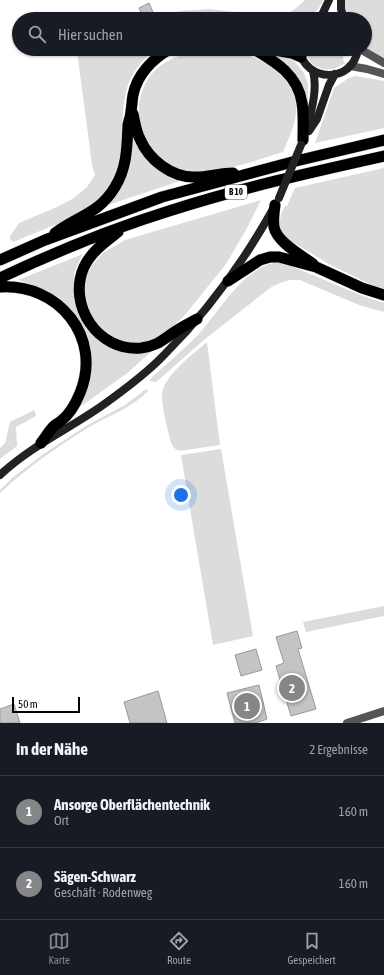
<!DOCTYPE html>
<html lang="de">
<meta charset="utf-8">
<style>
:root{--surface:#171b24;--page:#20242c;--text:#f1f3f6;--muted:#9ea1a6;--line:#363941;--accent:#858687}
body{margin:0;font-family:"Asap Condensed",sans-serif;background:var(--page);color:var(--text)}
.scale{position:absolute;left:12px;bottom:10px;width:68px;box-sizing:border-box;padding-left:4px;border:2px solid #000;border-top:0;font-size:11px;line-height:14px;white-space:nowrap;color:#000;-webkit-text-stroke:3px #fff;paint-order:stroke}
.you{position:absolute;left:181px;top:495px;width:14px;height:14px;margin:-10px;border:3px solid #fff;border-radius:50%;background:#1a73e8;box-shadow:0 0 0 6px #1a73e833}
.badge{display:grid;place-items:center;width:26px;height:26px;border-radius:50%;background:var(--accent);color:#fff;font-size:13px;font-weight:700}
.pin{position:absolute;translate:-50% -50%;border:2px solid #fff;box-shadow:0 1px 4px #0006}
.list{margin:0;padding:0;list-style:none}
h2{display:flex;justify-content:space-between;align-items:center;height:52px;margin:0;padding:0 16px;font-size:17px}
h2 small{font-size:13px;font-weight:400;color:var(--muted)}
.list li{display:grid;grid-template-columns:26px 1fr auto;gap:12px;align-items:center;box-sizing:border-box;height:72px;padding:0 16px;border-top:1px solid var(--line)}
.list b{display:block;font-size:15px;white-space:nowrap}
.list p{margin:0;font-size:13px;white-space:nowrap;color:var(--muted)}
.list em{font-size:13px;font-style:normal;color:var(--muted)}
.icon{flex:none;width:22px;height:22px;fill:none;stroke:currentColor;stroke-width:2;stroke-linecap:round;stroke-linejoin:round}
.map{position:relative;flex:none;width:384px;height:723px;overflow:hidden}
.search{position:absolute;background:var(--surface);box-shadow:0 1px 3px #0004;left:12px;right:12px;top:12px;height:44px;display:flex;align-items:center;gap:10px;box-sizing:border-box;padding:0 14px;border-radius:22px;color:var(--muted);font-size:15px}
.sheet{height:196px;background:var(--surface)}
nav{display:flex;justify-content:space-around;align-items:center;box-sizing:border-box;height:56px;border-top:1px solid var(--line);background:var(--surface);font-size:11px;color:var(--muted)}
nav a{display:grid;justify-items:center;gap:2px}
nav .on{color:var(--accent)}
.map>svg:first-child{display:block}
.green{fill:#dcdcdc}
.building{fill:#c4c4c4;stroke:#999}
.lines{fill:none;stroke-linecap:round;stroke-linejoin:round}
.trunk-casing{stroke:#dbdbdb;stroke-width:12}
.minor{stroke:#555;stroke-width:8}
.tertiary{stroke:#555;stroke-width:8}
.secondary{stroke:#222;stroke-width:8}
.trunk{stroke:#000;stroke-width:11}
.secondary-bridge{stroke:#222;stroke-width:8}
.labels{text-anchor:middle;stroke-width:3;stroke-linejoin:round;paint-order:stroke}
.shield{fill:#fff;stroke:#4c4c4c;stroke-width:1}
.shield-label{font-size:9px;font-weight:bold;fill:#000}
</style>
<div class="map">
<svg width="384" height="723" viewBox="0 0 384 723">
<rect width="100%" height="100%" fill="#fff"/>
<path class="green" d="M305,0H323C320,9 313,14 306,19H158L179,11L209,9L273,16C288,15 295,10 305,0Z
M344,0H384V60L370,52L365,46V19L350,18C345,12 345,7 344,0Z
M81,49H155C144,58 135,69 129,82C115,118 133,166 103,196C82,217 41,230 13,242L10,239V236L19,223L57,207L74,198L87,187L95,175L92,165L77,51Z
M305,49H344L343,60L345,63C330,75 308,70 305,49Z
M197,50C228,50 263,53 284,78C292,88 297,99 296,112C295,125 288,140 283,152C260,159 214,175 191,172C148,167 125,115 148,79C159,62 179,55 197,50Z
M275,55L290,58L295,62L304,73L308,83V105Z
M356,76L384,81V128L315,143L334,88L349,78Z
M133,137L180,179V181L108,205Z
M384,168V289L374,286L329,264L286,238L279,227L281,214L285,206H287L295,188Z
M261,200L246,230L226,264L185,315L164,335L144,344L120,341L109,336L93,321L84,298V282L92,265L103,253L125,240Z
M83,254C79,262 74,270 74,279C73,286 76,294 78,301C83,321 88,338 109,347C117,350 142,350 152,351L126,374L80,407L79,406L87,387L76,317L68,306L58,297L35,286L18,280Z
M273,263H280L289,265L360,295L384,303V312L359,305L300,280C288,279 281,282 270,288L204,340L156,382L150,381V379C165,365 182,351 197,336C218,313 241,271 273,263Z
M207,342L220,445L179,451L174,448L171,443C168,429 162,410 162,396C161,378 193,354 207,342Z
M146,389L148,391C132,408 110,415 91,426C59,446 27,467 0,493V490L12,478L45,453L86,426L125,405Z
M34,410L36,416L16,427L17,446L0,459V448L5,443L10,422Z
M221,449L253,636L213,645L181,455Z
M384,606V616L306,632L303,622Z"/>
<path class="building" d="M149,3L153,12L143,17L139,8Z
M297,631L302,648L298,649L316,709L291,716L276,666L284,663L276,637Z
M256,649L262,670L241,676L235,655Z
M259,685L267,719L256,723H235L227,693Z
M158,691L167,723H130L124,702Z
M14,704L20,723H0V709Z"/>
<g class="lines">
<defs>
<path id="trunk" d="M254,49C276,62 298,75 302,103C304,115 303,128 303,140
M269,49L292,53L301,57
M133,114C135,123 136,131 140,139C149,160 172,178 196,177C208,177 220,173 233,173
M275,205C274,212 273,220 274,227C277,242 301,255 313,264
M118,232C105,242 91,252 84,267C67,305 98,352 141,348C158,346 163,339 176,331C183,326 190,323 197,319
M55,233C77,216 99,214 115,187C127,168 127,147 128,125C129,120 131,116 131,111C132,106 132,100 133,95C137,75 152,59 170,49
M0,260L45,240L162,197L296,161L384,140
M0,278C55,252 111,229 169,211C240,188 312,172 384,156
M228,281L260,260L270,257H279L316,267L362,288L384,295
M0,287C58,283 103,337 80,393C76,403 70,414 61,421C59,423 56,424 54,426C49,431 45,438 41,443"/>
</defs>
<use href="#trunk" class="trunk-casing"/>
<path class="minor" d="M347,723L384,711"/>
<path class="tertiary" d="M360,49L384,63
M350,66L367,69L384,74"/>
<path class="secondary" d="M341,0V9L344,19
M321,17L329,0
M316,19L330,16L340,19
M299,49C305,83 353,84 358,49
M306,131C311,112 318,90 313,71
M309,131L317,119L329,85L335,74
M0,475C31,446 69,429 103,405C124,390 146,374 164,355C207,312 243,263 273,209"/>
<use href="#trunk" class="trunk"/>
<path class="secondary-bridge" d="M279,198L301,145"/>
</g>
<g class="labels">
<rect class="shield" x="225" y="185" width="22" height="14" rx="3"/>
<g class="shield-label">
<text x="236" y="195">B 10</text>
</g>
</g>
</svg>
<div class="scale">50 m</div>
<div class="you"></div>
<div class="pin badge" style="left:247px;top:706px">1</div>
<div class="pin badge" style="left:292px;top:688px">2</div>
<div class="search"><svg class="icon" aria-label="search" viewBox="0 0 24 24"><circle cx="10" cy="10" r="6"/><path d="M15 15l6 6"/></svg>Hier suchen</div>
</div>
<section class="sheet">
<h2>In der Nähe<small>2 Ergebnisse</small></h2>
<ul class="list">
<li><span class="badge">1</span><div><b>Ansorge Oberflächentechnik</b><p>Ort</p></div><em>160 m</em></li>
<li><span class="badge">2</span><div><b>Sägen-Schwarz</b><p>Geschäft · Rodenweg</p></div><em>160 m</em></li>
</ul>
</section>
<nav>
<a class="on"><svg class="icon" aria-label="map" viewBox="0 0 24 24"><path d="M3 6l6-2 6 2 6-2v14l-6 2-6-2-6 2zM9 4v14M15 6v14"/></svg>Karte</a>
<a><svg class="icon" aria-label="directions" viewBox="0 0 24 24"><path d="M12 3l9 9-9 9-9-9zM9 14v-3h6M13 9l2 2-2 2"/></svg>Route</a>
<a><svg class="icon" aria-label="saved" viewBox="0 0 24 24"><path d="M7 4h10v16l-5-4-5 4z"/></svg>Gespeichert</a>
</nav>
